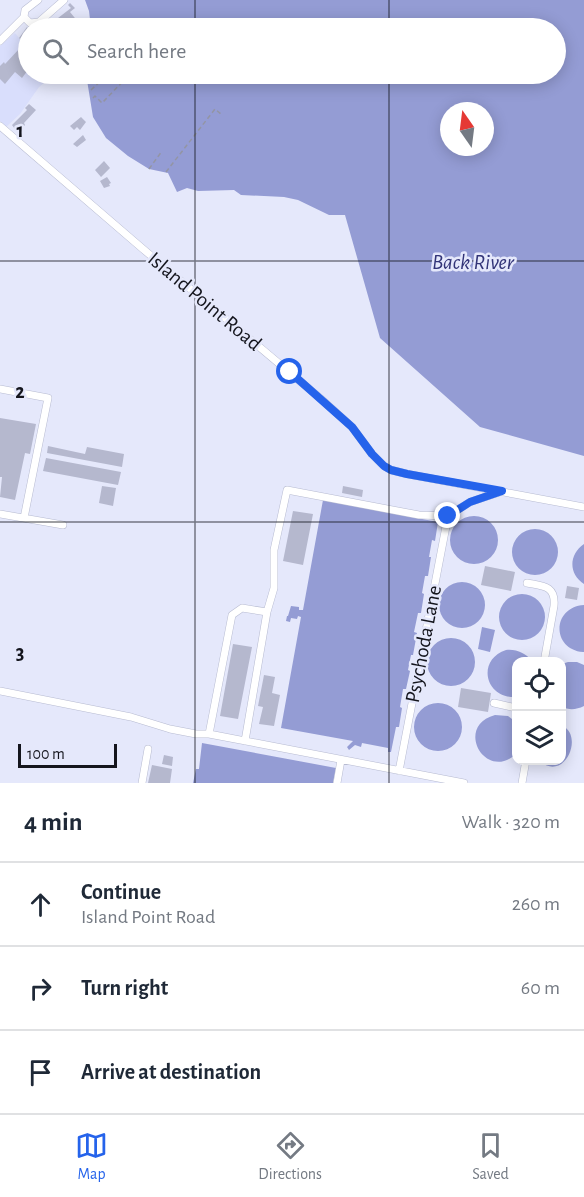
<!DOCTYPE html>
<meta charset="utf-8">
<style>
:root{--surface:#fff;--page:#f2f2f3;--text:#1f2937;--muted:#747a83;--line:#e0e1e3;--accent:#2563eb}
body{margin:0;font-family:"Alegreya Sans",sans-serif;background:var(--page);color:var(--text)}
.controls{position:absolute;right:18px;bottom:18px;display:grid;overflow:hidden;border-radius:12px;box-shadow:0 3px 15px #0003}
.controls button{width:54px;height:54px;display:grid;place-items:center;padding:0;border:0;border-bottom:2px solid var(--line);background:var(--surface);color:var(--text);font:30px sans-serif}
.compass{position:absolute;left:440px;top:102px;width:54px;height:54px;border-radius:50%;background:var(--surface);box-shadow:0 3px 15px #0003;rotate:346deg}
.scale{position:absolute;left:18px;bottom:15px;width:99px;box-sizing:border-box;padding-left:6px;border:3px solid #14151d;border-top:0;font-size:16px;line-height:21px;white-space:nowrap;color:#14151d;-webkit-text-stroke:4px #e5e8fb;paint-order:stroke}
.stop{position:absolute;width:18px;height:18px;margin:-14px;border:4px solid #2563eb;border-radius:50%;background:#fff}
.stop.end{background:#2563eb;border-color:#fff;box-shadow:0 2px 6px #0008}
.list{margin:0;padding:0;list-style:none}
h2{display:flex;justify-content:space-between;align-items:center;height:78px;margin:0;padding:0 24px;font-size:26px}
h2 small{font-size:20px;font-weight:400;color:var(--muted)}
.list li{display:grid;grid-template-columns:39px 1fr auto;gap:18px;align-items:center;box-sizing:border-box;height:84px;padding:0 24px;border-top:2px solid var(--line)}
.list b{display:block;font-size:22px;white-space:nowrap}
.list p{margin:0;font-size:20px;white-space:nowrap;color:var(--muted)}
.list em{font-size:20px;font-style:normal;color:var(--muted)}
.icon{flex:none;width:33px;height:33px;fill:none;stroke:currentColor;stroke-width:2;stroke-linecap:round;stroke-linejoin:round}
.map{position:relative;flex:none;width:584px;height:783px;overflow:hidden}
.search{position:absolute;background:var(--surface);box-shadow:0 3px 15px #0003;left:18px;right:18px;top:18px;height:66px;display:flex;align-items:center;gap:15px;box-sizing:border-box;padding:0 21px;border-radius:33px;color:var(--muted);font-size:22px}
.sheet{height:330px;background:var(--surface)}
nav{display:flex;justify-content:space-around;align-items:center;box-sizing:border-box;height:84px;border-top:2px solid var(--line);background:var(--surface);font-size:16px;color:var(--muted)}
nav a{display:grid;justify-items:center;gap:3px}
nav .on{color:var(--accent)}
.map>svg:first-child{display:block}
.built{fill:#d9defc}
.water{fill:#949cd4;fill-rule:evenodd}
.building{fill:#b5b8ce}
.lines{fill:none;stroke-linecap:round;stroke-linejoin:round}
.minor-casing{stroke:#b7bbd1;stroke-width:8}
.path{stroke:#9395a4;stroke-width:1.5;stroke-dasharray:4.5 3;stroke-linecap:butt}
.minor{stroke:#fff;stroke-width:7}
.route{stroke:#2563eb;stroke-width:8}
.grid{fill:none;stroke:#14151d;stroke-width:1.5;stroke-opacity:0.55}
.labels{text-anchor:middle;stroke-width:5;stroke-linejoin:round;paint-order:stroke}
.street-label{font-size:21px;fill:#14151d;stroke:#e5e8fb}
.water-label{font-size:22px;font-style:italic;fill:#323478;stroke:#e5e8fb}
.grid-label{font-size:20px;text-anchor:middle;font-weight:bold;fill:#14151d;stroke:#e5e8fb;stroke-width:5;stroke-linejoin:round;paint-order:stroke}
</style>
<div class="map">
<svg width="584" height="783" viewBox="0 0 584 783">
<rect width="100%" height="100%" fill="#e5e8fb"/>
<path class="built" d="M15,33L28,49V74H50L52,76L39,87L20,114L6,127L0,121V46Z"/>
<path class="water" d="M85,0H584V456L480,427L380,338L345,215H329L298,200L284,197L241,195L234,190L198,191L187,188L177,192L168,173L149,169L128,156L106,138L93,117L86,74H556V28H91L89,11ZM449,111H485V147H449Z
M323,500L438,522L435,541L432,540L429,557H431L428,576H425L422,593L424,594L421,613H418L414,632L417,633L413,655H411L408,670L410,671L406,689H403L400,707L402,708L399,727H396L391,752H388V748L362,743L361,747L355,745L349,750L347,747L353,741L281,728L301,617L298,616L297,619L291,618L290,622L286,621L287,616H288L291,606L299,607V610H303Z
M450 540a24 24 0 1 1 48 0a24 24 0 1 1-48 0Z
M512 552a23 23 0 1 1 46 0a23 23 0 1 1-46 0Z
M584,544V584C568,574 569,554 584,544Z
M439 605a23 23 0 1 1 46 0a23 23 0 1 1-46 0Z
M499 617a23 23 0 1 1 46 0a23 23 0 1 1-46 0Z
M584,605V652H583C551,649 552,607 584,605Z
M482,627L495,630L490,652L478,649Z
M427 662a24 24 0 1 1 48 0a24 24 0 1 1-48 0Z
M506,650C517,649 525,653 532,661L516,662V697C485,699 476,660 506,650Z
M568,662H577L584,665V706C576,710 569,710 562,707V664Z
M414 727a24 24 0 1 1 48 0a24 24 0 1 1-48 0Z
M495,715L508,716L516,722V754C485,782 454,726 495,715Z
M562,726C584,734 566,783 539,761L562,760Z
M202,743L336,768L333,783H193L196,769H199Z"/>
<path class="building" d="M70,3L75,8L70,12L83,28H52L49,25L71,8L68,5Z
M27,27L28,28V40L25,38L22,41L19,38Z
M20,48L28,56V70L22,78L15,72L5,84L0,79V66L4,62L5,64Z
M29,104L36,110L24,123L25,125L22,128L21,127L18,130L16,128L15,129L12,125L27,110L25,108Z
M81,117L86,122L80,130L77,127L74,130L70,126Z
M83,135L86,140L77,147L73,144Z
M104,161L110,168L101,177L95,170Z
M107,177L111,183L109,184L110,186L104,188L100,181Z
M0,418L36,424L30,454L25,453L15,500L0,497L2,477H0Z
M48,446L85,454L87,447L124,454L122,467L47,453Z
M46,458L121,472L118,485L43,471Z
M102,486L116,488L113,506L99,503Z
M343,486L363,490L362,497L342,493Z
M293,511L313,514L303,565L283,561Z
M485,566L515,572L511,591L481,585Z
M567,586L579,588L577,600L565,598Z
M233,644L252,647L238,719L220,716Z
M264,675L275,677L272,693L280,695L274,726L259,724L263,707L258,706Z
M461,688L491,693L488,712L458,707Z
M164,755L173,757L172,766L162,764Z
M152,765L172,769L170,783H148Z"/>
<g class="lines">
<defs>
<path id="minor" d="M24,17L30,23L39,22L64,0
M0,41L24,17L25,10L38,0
M0,126L143,249L320,398L352,427L372,454L384,466L391,470L407,474L584,507
M0,389L48,398L24,518
M0,514L63,525
M527,583C542,586 556,585 554,606L544,662
M0,691L131,717L170,729L196,734H209L464,783
M494,703L516,708
M209,734L232,615L242,608L267,612
M245,741L267,612L274,588V550L287,490L419,515L448,516L470,502L500,492
M399,771L448,516
M142,783L148,749
M337,783L341,760
M522,783L526,760"/>
</defs>
<use href="#minor" class="minor-casing"/>
<path class="path" d="M105,74L110,79
M114,74H115
M91,90L108,74
M93,98L95,96L102,103L130,74
M149,169L162,151
M166,172L215,109L222,115"/>
<use href="#minor" class="minor"/>
</g>
<g class="lines">
<path class="route" d="M290,372L352,427L372,454L384,466L391,470L407,474L502,491L470,502L448,516"/>
</g>
<path class="grid" d="M195,0V28M389,0V28M195,74V783M389,74V783M0,261H584M0,522H584"/>
<g class="labels">
<g class="street-label">
<text transform="translate(205 301) rotate(40)" y="7">Island Point Road</text>
<text transform="translate(423 644) rotate(-79)" y="7">Psychoda Lane</text>
</g>
<g class="water-label">
<text x="473" y="269">Back River</text>
</g>
</g>
<g class="grid-label">
<text x="20" y="137">1</text>
<text x="20" y="398">2</text>
<text x="20" y="659">3</text>
</g>
</svg>
<div class="controls">
<button><svg class="icon" aria-label="locate" viewBox="0 0 24 24"><circle cx="12" cy="12" r="6"/><path d="M12 2v4M12 18v4M2 12h4M18 12h4"/></svg></button>
<button><svg class="icon" aria-label="layers" viewBox="0 0 24 24"><path d="M12 4l9 5-9 5-9-5zM3 14l9 5 9-5"/></svg></button>
</div>
<svg class="compass" viewBox="-18 -18 36 36"><path d="M0-13l5 13h-10z" fill="#e53935"/><path d="M0 13l5-13h-10z" fill="#747a83"/></svg>
<div class="scale">100 m</div>
<div class="stop" style="left:290px;top:372px"></div>
<div class="stop end" style="left:448px;top:516px"></div>
<div class="search"><svg class="icon" aria-label="search" viewBox="0 0 24 24"><circle cx="10" cy="10" r="6"/><path d="M15 15l6 6"/></svg>Search here</div>
</div>
<section class="sheet">
<h2>4 min<small>Walk · 320 m</small></h2>
<ul class="list">
<li><svg class="icon" aria-label="ahead" viewBox="0 0 24 24"><path d="M12 20V5M6 11l6-6 6 6"/></svg><div><b>Continue</b><p>Island Point Road</p></div><em>260 m</em></li>
<li><svg class="icon" aria-label="right" viewBox="0 0 24 24"><path d="M7 20v-9h11M14 6l5 5-5 5"/></svg><div><b>Turn right</b></div><em>60 m</em></li>
<li><svg class="icon" aria-label="arrive" viewBox="0 0 24 24"><path d="M6 21V4h12l-3 4 3 4H6"/></svg><div><b>Arrive at destination</b></div></li>
</ul>
</section>
<nav>
<a class="on"><svg class="icon" aria-label="map" viewBox="0 0 24 24"><path d="M3 6l6-2 6 2 6-2v14l-6 2-6-2-6 2zM9 4v14M15 6v14"/></svg>Map</a>
<a><svg class="icon" aria-label="directions" viewBox="0 0 24 24"><path d="M12 3l9 9-9 9-9-9zM9 14v-3h6M13 9l2 2-2 2"/></svg>Directions</a>
<a><svg class="icon" aria-label="saved" viewBox="0 0 24 24"><path d="M7 4h10v16l-5-4-5 4z"/></svg>Saved</a>
</nav>
